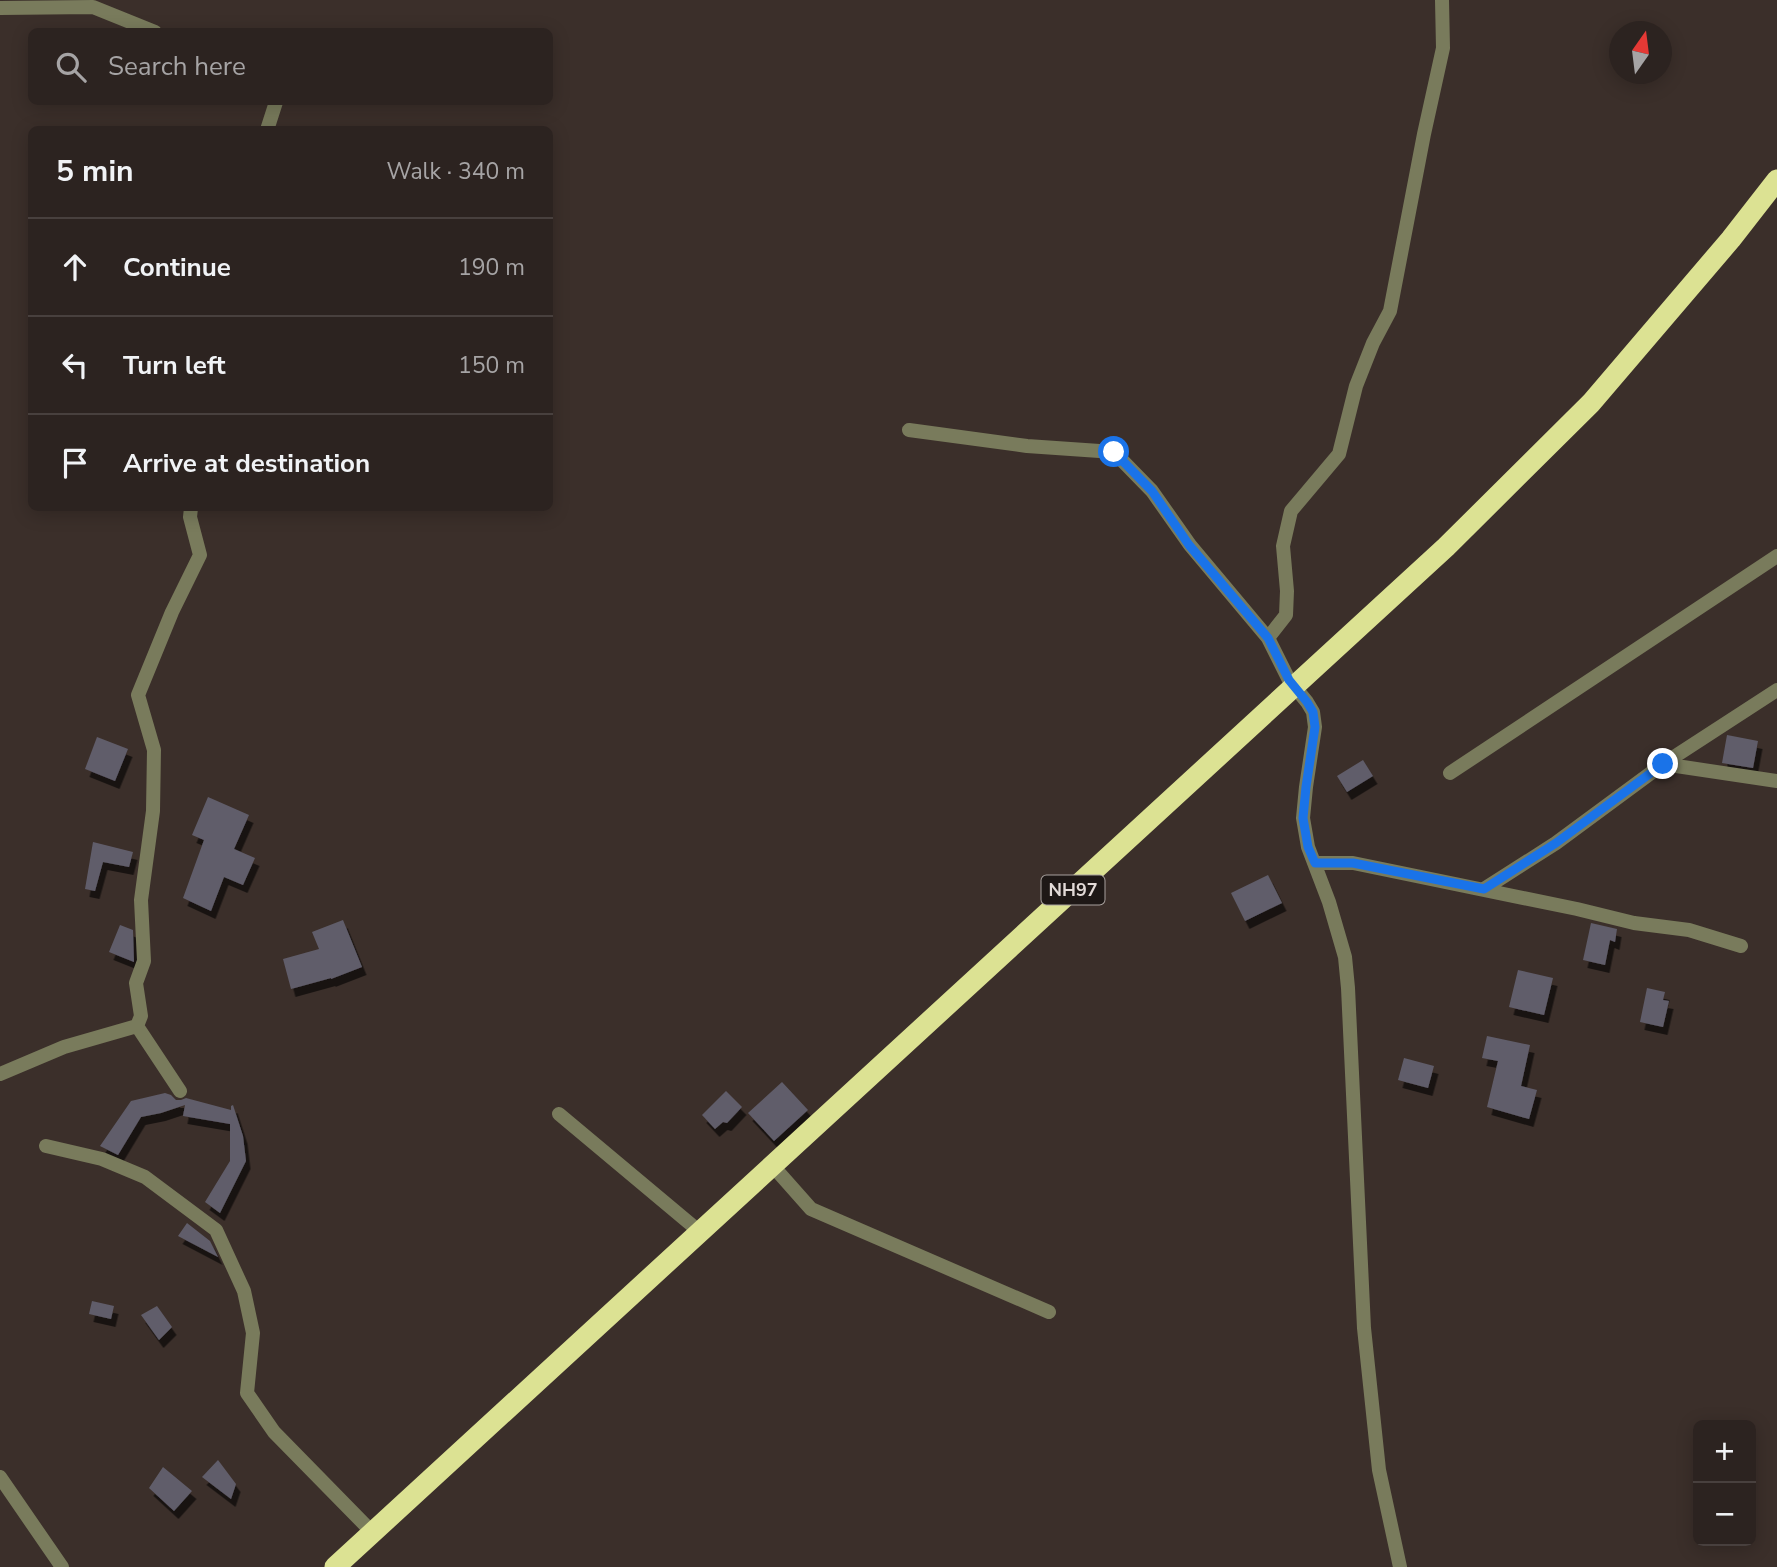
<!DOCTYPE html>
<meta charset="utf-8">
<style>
:root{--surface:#2c2320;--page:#342b29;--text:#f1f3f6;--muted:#a6a4a5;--line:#48403e}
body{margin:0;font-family:"Nunito Sans",sans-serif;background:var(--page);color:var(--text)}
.controls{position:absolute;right:21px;bottom:21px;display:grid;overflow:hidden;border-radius:10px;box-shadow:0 4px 18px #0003}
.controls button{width:63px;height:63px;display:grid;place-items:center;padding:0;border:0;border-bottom:2px solid var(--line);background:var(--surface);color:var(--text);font:35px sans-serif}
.compass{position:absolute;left:1609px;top:21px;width:63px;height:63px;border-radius:50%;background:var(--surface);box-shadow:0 4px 18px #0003;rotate:14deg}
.stop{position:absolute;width:21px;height:21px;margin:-16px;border:5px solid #1a73e8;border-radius:50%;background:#fff}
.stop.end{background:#1a73e8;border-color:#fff;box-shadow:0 2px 7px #0008}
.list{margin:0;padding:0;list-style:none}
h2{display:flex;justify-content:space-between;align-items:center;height:91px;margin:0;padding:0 28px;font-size:30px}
h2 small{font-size:23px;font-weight:400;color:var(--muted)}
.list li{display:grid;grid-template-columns:46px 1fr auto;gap:21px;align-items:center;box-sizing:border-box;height:98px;padding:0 28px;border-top:2px solid var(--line)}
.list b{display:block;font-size:26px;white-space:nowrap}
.list em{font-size:23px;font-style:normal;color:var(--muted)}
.icon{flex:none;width:38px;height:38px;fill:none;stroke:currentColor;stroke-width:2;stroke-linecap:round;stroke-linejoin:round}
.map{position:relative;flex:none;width:1777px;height:1567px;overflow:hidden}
.search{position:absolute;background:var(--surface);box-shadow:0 4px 18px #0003;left:28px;top:28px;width:525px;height:77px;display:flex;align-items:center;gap:18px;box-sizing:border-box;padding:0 24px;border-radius:10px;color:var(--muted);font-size:26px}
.panel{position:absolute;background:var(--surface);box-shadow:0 4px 18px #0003;left:28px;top:126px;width:525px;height:385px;border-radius:10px}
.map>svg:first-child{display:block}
.building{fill:#605d6a;filter:url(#shadow)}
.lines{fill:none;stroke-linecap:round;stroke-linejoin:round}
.street{stroke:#797b5c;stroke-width:14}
.highway{stroke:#dce293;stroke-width:21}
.route{stroke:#1a73e8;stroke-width:9}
.labels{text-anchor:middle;stroke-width:7;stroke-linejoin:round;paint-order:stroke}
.shield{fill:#1e1816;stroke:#a7a09d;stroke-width:2}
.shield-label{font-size:18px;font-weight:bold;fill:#e2dad7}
</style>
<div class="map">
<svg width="1777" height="1567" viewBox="0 0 1777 1567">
<defs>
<filter id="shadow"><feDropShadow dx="4.5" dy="8" stdDeviation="0" flood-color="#0009"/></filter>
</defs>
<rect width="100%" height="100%" fill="#3b2f2a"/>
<path class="building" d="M1727,735L1758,741L1753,768L1722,763Z
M97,737L128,749L115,781L85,769Z
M1363,760L1373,776L1347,792L1337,776Z
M208,797L249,815L234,849L255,858L243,885L224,877L211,911L183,898L204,840L192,835Z
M93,842L133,852L129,867L103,862L95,891L85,889Z
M1268,875L1282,903L1245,921L1231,893Z
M343,920L362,967L331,979V978L291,989L283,959L319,949L312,932Z
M1591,923L1617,929L1615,942L1610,940L1605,965L1583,960Z
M120,925L133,930L134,962L109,952Z
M1518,970L1553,978L1544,1015L1509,1007Z
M1647,988L1665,992L1663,1000L1669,1001L1663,1027L1640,1022Z
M1487,1036L1530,1045L1521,1086L1537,1090L1529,1119L1487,1107L1498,1061L1482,1058Z
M1404,1058L1434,1066L1428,1088L1398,1080Z
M782,1082L808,1110L774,1141L748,1113Z
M726,1091L742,1107L727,1123L723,1122L715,1129L702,1115Z
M165,1093L171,1095L176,1100H181L186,1098L231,1110V1106L233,1105L243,1136L246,1161L220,1213L205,1202L230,1161V1124L183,1116L185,1105L161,1113L141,1117L118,1155L100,1146L131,1101Z
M187,1223L210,1241L218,1257L178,1236Z
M92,1301L114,1306L111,1319L89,1314Z
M157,1306L172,1327L159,1340L141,1315Z
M218,1460L236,1484L231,1499L202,1477Z
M163,1467L192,1491L174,1511L149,1488Z"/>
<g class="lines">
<path class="street" d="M0,8L93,7L155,32
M267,130L276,102
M909,430L1027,446L1114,452L1152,491L1190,545L1268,638L1289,680L1307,702L1313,712L1315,727L1306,787L1303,818L1308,847L1329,902L1345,957L1348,988L1364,1328L1379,1470L1400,1567
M1268,638L1286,615L1287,591L1283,546L1291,511L1339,454L1356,386L1373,343L1390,311L1424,134L1443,48L1442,0
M1663,764L1777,781
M1450,773L1777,556
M1315,863H1353L1577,909L1634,923L1689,930L1741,946
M1484,889L1556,843L1663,764L1777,690
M137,1026L180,1091
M0,1074L64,1047L137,1026L141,1016L136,983L144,961L141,900L153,811L154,750L138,695L172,612L200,555L190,517L191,508
M559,1114L700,1232
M46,1146L102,1159L145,1177L216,1230L244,1291L253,1333L247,1393L274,1432L373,1533
M772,1165L811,1209L1049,1312
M0,1477L62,1567"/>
<path class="highway" d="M335,1567L1446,547L1591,403L1731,239L1777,180"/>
</g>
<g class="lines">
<path class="route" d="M1114,452L1152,491L1189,545L1268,638L1289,680L1307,702L1313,712L1315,727L1306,787L1303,818L1308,847L1315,863H1353L1484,889L1556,843L1663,764"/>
</g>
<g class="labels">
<rect class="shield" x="1041.5" y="875.5" width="63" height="29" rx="5"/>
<g class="shield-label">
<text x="1073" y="896">NH97</text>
</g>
</g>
</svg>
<div class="controls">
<button>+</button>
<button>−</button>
</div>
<svg class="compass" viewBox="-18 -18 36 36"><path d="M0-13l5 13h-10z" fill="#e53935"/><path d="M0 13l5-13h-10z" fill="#a6a4a5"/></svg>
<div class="stop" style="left:1114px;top:452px"></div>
<div class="stop end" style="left:1663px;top:764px"></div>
<div class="search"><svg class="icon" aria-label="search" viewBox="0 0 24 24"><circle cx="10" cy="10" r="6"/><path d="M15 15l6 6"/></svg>Search here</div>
<section class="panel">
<h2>5 min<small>Walk · 340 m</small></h2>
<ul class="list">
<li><svg class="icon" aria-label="ahead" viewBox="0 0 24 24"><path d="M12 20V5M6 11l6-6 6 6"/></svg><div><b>Continue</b></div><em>190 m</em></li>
<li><svg class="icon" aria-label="left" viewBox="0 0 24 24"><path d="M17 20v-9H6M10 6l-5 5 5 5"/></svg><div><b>Turn left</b></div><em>150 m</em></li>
<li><svg class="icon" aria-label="arrive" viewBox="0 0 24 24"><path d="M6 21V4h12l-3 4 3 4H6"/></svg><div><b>Arrive at destination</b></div></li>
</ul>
</section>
</div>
